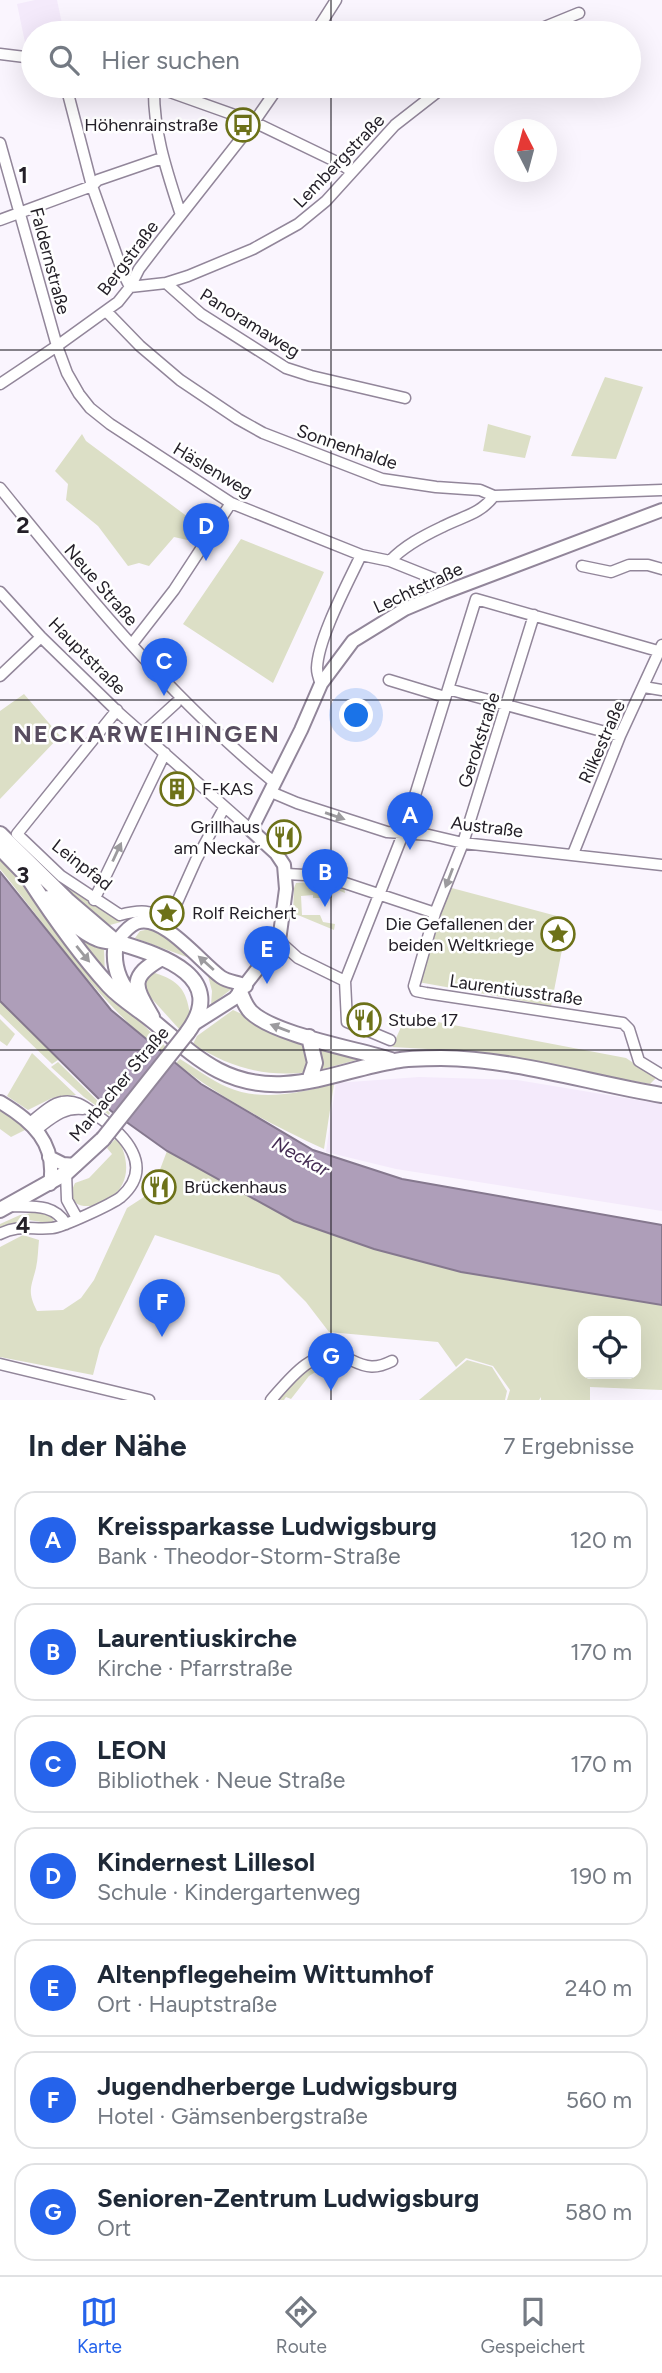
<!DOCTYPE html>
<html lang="de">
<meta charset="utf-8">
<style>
:root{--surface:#fff;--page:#f6f6f7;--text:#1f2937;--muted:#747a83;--line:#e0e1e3;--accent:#2563eb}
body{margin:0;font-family:Figtree,sans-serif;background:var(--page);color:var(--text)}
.controls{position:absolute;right:21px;bottom:21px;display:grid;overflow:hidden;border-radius:14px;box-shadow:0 7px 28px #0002}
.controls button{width:63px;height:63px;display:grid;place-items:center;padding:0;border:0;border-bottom:2px solid var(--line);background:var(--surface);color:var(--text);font:35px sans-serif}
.compass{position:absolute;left:494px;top:119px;width:63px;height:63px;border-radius:50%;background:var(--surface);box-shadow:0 7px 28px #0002;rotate:354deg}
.you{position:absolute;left:357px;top:716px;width:24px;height:24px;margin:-18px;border:5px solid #fff;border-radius:50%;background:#1a73e8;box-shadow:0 0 0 10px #1a73e833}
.badge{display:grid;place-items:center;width:46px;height:46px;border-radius:50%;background:var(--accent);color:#fff;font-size:23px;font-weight:700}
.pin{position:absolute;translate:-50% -58px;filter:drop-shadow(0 2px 4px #0008)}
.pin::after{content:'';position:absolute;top:37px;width:24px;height:21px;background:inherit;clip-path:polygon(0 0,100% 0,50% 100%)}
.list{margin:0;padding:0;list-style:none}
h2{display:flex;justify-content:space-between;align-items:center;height:91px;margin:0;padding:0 28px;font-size:30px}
h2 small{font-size:23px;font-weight:400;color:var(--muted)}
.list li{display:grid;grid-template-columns:46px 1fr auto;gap:21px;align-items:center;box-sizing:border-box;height:98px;margin:0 14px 14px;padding:0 14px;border:2px solid var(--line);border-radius:21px}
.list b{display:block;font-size:26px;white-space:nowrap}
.list p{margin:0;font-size:23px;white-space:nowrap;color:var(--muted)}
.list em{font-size:23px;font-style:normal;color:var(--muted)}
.icon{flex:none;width:38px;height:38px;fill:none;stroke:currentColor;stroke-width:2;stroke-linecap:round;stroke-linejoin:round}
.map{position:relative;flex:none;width:662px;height:1400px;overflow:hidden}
.search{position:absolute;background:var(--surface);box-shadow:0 7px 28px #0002;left:21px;right:21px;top:21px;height:77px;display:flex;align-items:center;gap:18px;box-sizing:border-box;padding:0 24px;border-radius:38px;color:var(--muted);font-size:26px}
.sheet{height:875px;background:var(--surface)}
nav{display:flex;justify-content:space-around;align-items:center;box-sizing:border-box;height:98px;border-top:2px solid var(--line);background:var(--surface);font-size:19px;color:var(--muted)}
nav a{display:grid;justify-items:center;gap:4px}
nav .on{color:var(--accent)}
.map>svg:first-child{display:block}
.built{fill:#f4eafb}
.green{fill:#dcdfc6;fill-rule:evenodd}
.water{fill:#ae9eb9;stroke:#85788e;stroke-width:2}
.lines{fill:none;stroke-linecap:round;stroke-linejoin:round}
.minor-casing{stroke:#92869a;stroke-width:13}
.tertiary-casing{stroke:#92869a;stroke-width:16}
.secondary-casing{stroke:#92869a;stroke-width:18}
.minor{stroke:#fff;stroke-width:10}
.tertiary{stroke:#fff;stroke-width:12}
.secondary{stroke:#fff;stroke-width:14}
.secondary-bridge-casing{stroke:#92869a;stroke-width:18;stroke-linecap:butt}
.secondary-bridge{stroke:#fff;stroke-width:14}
.oneway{fill:#9c9b9e}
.grid{fill:none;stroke:#242028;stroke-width:2;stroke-opacity:0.55}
.labels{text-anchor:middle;stroke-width:5;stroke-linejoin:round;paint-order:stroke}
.poi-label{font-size:18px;fill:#242028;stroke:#fff;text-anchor:start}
.street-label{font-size:18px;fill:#242028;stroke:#fff}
.water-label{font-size:19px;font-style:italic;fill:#442c53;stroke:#fff}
.district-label{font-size:24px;font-weight:bold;letter-spacing:2px;fill:#584d60;stroke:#fff}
.grid-label{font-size:23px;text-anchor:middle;font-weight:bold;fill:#242028;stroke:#fff;stroke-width:5;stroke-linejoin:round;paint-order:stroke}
</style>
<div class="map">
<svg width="662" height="1400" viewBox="0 0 662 1400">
<rect width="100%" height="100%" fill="#faf5fe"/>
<path class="built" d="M35,0H57L64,33H33V49L26,47L17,4Z
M419,1077L517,1080L662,1104V1211L396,1169L326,1152L336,1083Z"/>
<path class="green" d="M605,377L643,387L616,459L571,456Z
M488,424L531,436L525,458L483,451Z
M82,434L86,441L204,529L196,542L174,537L149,566L139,563L128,566L98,526L66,500L68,484L55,471Z
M241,539L324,572L273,683L183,624Z
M24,694L60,736L0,799V711Z
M0,857C52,924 105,989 166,1047L162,1052C103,1008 47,927 0,869Z
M50,877L121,922L110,925L97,918Z
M314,880L344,885L345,893L333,888L332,898H313V895L301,896L302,915H320L323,922L335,924L334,930L293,913L294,888L296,883L313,882Z
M448,887L568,919L551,1006L418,982Z
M70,926L104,950L105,974Z
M150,929L176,944L192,959L135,938L140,931Z
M207,972L234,987L211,1005L212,991Z
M155,973C179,981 186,989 190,1014L180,1030L143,989V977Z
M0,1001L56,1056L58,1060L52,1064L0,1014Z
M233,1010L307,1044L310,1062L308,1072C265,1078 229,1067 193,1044L197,1036Z
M406,1016L626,1058L656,1078L650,1084L463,1051L392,1047Z
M0,1019L15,1034L7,1046L0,1041Z
M318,1048L368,1057L319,1070Z
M32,1053L76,1095L52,1098L28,1110L7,1096Z
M180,1059C195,1068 211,1080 227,1087C261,1102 299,1093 334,1084L324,1149C272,1125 222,1099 176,1063Z
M58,1062L110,1113L109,1115L84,1097L51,1067Z
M0,1109L15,1118L25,1130L11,1137L0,1129Z
M117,1137C157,1208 52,1226 75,1183L89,1178L112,1154L107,1148Z
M167,1151L294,1221L374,1249L461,1272L662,1305V1390L590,1387V1400H541V1397L539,1400H507L510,1390L493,1366L466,1358L456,1367L438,1342L329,1332L306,1302L279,1275L155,1235L100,1348L93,1375L0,1357V1247L23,1235L39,1240C38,1249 38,1259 36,1268C31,1288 27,1291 37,1311L63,1310L81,1298L94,1280L127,1208L147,1195L156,1180ZM583,1321H636V1374H583Z
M37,1212L54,1217L53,1224L23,1219L0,1230V1224L20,1215Z
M467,1360L492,1367L507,1391L505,1400H419Z
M330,1363L309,1376L291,1399L286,1397L284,1400H276C294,1379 303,1370 330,1363Z"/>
<path class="water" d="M0,872L111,1010L201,1084L313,1150L402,1179L662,1225V1305L461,1272L374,1249L294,1221L167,1151L111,1111L0,1001Z"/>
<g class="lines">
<defs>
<path id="minor" d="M315,33L336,0
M530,33L579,13
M0,54L33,58
M66,86L92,186L123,273L130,287
M153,86L254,122L341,164L352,172
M154,86C153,132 167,172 181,215
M0,143L57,346L67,373L79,394L90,408L110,424L231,503L361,555L390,561L435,579
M0,220L92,186L98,180L162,158
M166,283L201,314L286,368L311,376L405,398
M130,287L166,283L188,276L253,249L298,224L326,201L395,125L445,86
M107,312L140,346L180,380L238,419L263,433L382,479L436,487L480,490L494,496L662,490
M0,384L57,346L118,302L130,287L139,269L162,239L254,122L279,86
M0,488C85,593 170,698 275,783
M390,561C404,546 423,536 442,527C463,516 479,515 494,496
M582,566L611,572L629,565H648L662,569
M0,592L41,637L119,713L251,830
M534,615L463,843L435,913L414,986L416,991L426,993L623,1023L629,1029L639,1061L662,1075
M132,644L174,590L231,503
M0,676L41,637
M389,680L445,697
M321,684C319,679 317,674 317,668C318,638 348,583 361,555
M644,687L662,690
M448,689L620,736
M117,710L17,834L61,876L120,915C139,910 153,909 168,922
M142,734L176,703
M271,792L297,803L387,832L429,835L463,843L662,865
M573,854L620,736L662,645
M286,874L324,876L435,913
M94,900L165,753
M166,927L196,860L224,808
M279,941L298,958L345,981
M390,1040L347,1022L345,981L403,834L476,599L658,651
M37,1129C52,1118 63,1107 83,1109
M66,1173L67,1200L77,1218
M10,1206C31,1207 54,1203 66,1224
M0,1234C18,1224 33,1230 52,1228C63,1227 112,1204 121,1197C156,1166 124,1134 96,1115C86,1108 76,1099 62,1102C51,1104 40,1115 31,1122
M0,1364L149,1400
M271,1400C288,1381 311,1349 342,1355C345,1356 348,1359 351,1360C367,1368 376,1369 392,1361"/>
<path id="tertiary" d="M116,942C122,935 127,927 136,923C162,912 201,963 221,977C228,982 238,982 246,986
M194,1024L235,998L279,941L286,889L284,865L276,853L251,830L301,730L321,684L353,641L405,609L443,593L662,510
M0,1102C32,1121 57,1143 50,1184
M49,1157L63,1164L76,1165"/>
<path id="secondary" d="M0,834L67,900L115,941
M0,848L34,883
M29,879C53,916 79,953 109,986C122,1000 140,1010 154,1022C196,1057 225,1087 284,1084C322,1082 357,1067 394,1061C409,1058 426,1058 441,1058C516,1059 589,1083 662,1095
M48,898C62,912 79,932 98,939C105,942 113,941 120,943C163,956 229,977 187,1033
M116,942C112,964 118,982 133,998
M240,992C243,999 245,1006 251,1012C275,1035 356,1049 391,1060
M152,1017C135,987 127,978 162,958
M309,1081L315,1063L309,1037
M0,1210L66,1173L103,1139"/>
</defs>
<use href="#minor" class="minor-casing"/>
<use href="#tertiary" class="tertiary-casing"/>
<use href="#secondary" class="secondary-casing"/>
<use href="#minor" class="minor"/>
<use href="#tertiary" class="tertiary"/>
<use href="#secondary" class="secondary"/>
<defs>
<path id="secondary-bridge" d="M103,1139L187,1033"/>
</defs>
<use href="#secondary-bridge" class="secondary-bridge-casing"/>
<use href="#secondary-bridge" class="secondary-bridge"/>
</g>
<defs><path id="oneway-solid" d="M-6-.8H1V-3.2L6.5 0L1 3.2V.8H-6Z" transform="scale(1.75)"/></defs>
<g class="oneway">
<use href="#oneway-solid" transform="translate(335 816) rotate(19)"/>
<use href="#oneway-solid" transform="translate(117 852) rotate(-65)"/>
<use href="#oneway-solid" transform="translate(449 878) rotate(111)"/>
<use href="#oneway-solid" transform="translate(83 954) rotate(51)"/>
<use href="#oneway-solid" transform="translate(206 963) rotate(-138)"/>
<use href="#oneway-solid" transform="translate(280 1028) rotate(-159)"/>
</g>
<path class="grid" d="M331,0V33M331,86V1400M0,350H662M0,700H662M0,1050H662"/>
<defs>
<symbol id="bus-ring" viewBox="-11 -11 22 22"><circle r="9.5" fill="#fff" stroke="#6d7219" stroke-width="1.5"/><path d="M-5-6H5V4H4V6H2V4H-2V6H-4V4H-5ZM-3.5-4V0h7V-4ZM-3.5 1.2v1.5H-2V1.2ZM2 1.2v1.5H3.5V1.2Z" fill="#6d7219"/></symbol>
<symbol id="building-ring" viewBox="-11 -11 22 22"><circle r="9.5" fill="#fff" stroke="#6d7219" stroke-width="1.5"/><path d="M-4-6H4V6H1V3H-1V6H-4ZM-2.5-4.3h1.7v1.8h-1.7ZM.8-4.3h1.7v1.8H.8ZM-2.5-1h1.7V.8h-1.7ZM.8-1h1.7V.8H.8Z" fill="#6d7219"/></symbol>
<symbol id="restaurant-ring" viewBox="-11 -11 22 22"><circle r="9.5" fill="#fff" stroke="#6d7219" stroke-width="1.5"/><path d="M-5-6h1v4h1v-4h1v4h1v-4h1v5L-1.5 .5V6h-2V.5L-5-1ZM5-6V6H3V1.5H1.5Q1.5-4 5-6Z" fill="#6d7219"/></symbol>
<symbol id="sight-ring" viewBox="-11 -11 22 22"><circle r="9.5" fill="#fff" stroke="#6d7219" stroke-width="1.5"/><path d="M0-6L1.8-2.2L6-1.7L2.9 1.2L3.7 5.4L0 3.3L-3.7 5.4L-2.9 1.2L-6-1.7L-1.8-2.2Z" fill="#6d7219"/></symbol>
</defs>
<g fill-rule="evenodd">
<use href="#bus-ring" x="224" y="106" width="38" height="38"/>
<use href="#building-ring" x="158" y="770" width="38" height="38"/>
<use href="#restaurant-ring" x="265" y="818" width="38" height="38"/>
<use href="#sight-ring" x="148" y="894" width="38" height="38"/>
<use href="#sight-ring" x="539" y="915" width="38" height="38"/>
<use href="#restaurant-ring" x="345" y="1001" width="38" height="38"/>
<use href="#restaurant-ring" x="140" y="1168" width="38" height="38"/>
</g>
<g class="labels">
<g class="poi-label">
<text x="218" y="131" text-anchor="end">Höhenrainstraße</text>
<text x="202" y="795">F-KAS</text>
<text x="260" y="833" text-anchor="end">Grillhaus<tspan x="260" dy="21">am Neckar</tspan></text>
<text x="192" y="919">Rolf Reichert</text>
<text x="534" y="930" text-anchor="end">Die Gefallenen der<tspan x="534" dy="21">beiden Weltkriege</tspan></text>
<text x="388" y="1026">Stube 17</text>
<text x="184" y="1193">Brückenhaus</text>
</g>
<g class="street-label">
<text transform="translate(339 161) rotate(-46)" y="6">Lembergstraße</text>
<text transform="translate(128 258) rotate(-53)" y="6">Bergstraße</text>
<text transform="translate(50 261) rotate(75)" y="6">Faldernstraße</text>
<text transform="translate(250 323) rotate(32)" y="6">Panoramaweg</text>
<text transform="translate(347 447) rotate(19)" y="6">Sonnenhalde</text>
<text transform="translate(213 470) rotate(31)" y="6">Häslenweg</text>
<text transform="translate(101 585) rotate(49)" y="6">Neue Straße</text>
<text transform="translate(418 588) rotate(-25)" y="6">Lechtstraße</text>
<text transform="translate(87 656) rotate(45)" y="6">Hauptstraße</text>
<text transform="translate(479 740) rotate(-72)" y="6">Gerokstraße</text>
<text transform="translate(602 742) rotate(-66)" y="6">Rilkestraße</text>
<text transform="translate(487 827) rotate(7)" y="6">Austraße</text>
<text transform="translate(82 865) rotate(38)" y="6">Leinpfad</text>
<text transform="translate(516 990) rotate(8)" y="6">Laurentiusstraße</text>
<text transform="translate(119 1084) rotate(-50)" y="6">Marbacher Straße</text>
</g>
<g class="water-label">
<text transform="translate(301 1156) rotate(29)" y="7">Neckar</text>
</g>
<g class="district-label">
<text x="147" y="742">NECKARWEIHINGEN</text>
</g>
</g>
<g class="grid-label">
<text x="23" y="183">1</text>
<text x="23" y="533">2</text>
<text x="23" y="883">3</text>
<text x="23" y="1233">4</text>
</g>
</svg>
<div class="controls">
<button><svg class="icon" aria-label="locate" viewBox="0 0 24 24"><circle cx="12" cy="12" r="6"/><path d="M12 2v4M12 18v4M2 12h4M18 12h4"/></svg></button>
</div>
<svg class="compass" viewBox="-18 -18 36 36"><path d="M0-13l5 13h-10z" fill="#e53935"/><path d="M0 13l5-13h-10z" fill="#747a83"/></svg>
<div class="you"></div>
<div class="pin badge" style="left:410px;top:850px">A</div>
<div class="pin badge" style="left:325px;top:907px">B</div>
<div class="pin badge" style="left:164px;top:696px">C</div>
<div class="pin badge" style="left:206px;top:561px">D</div>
<div class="pin badge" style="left:267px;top:984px">E</div>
<div class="pin badge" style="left:162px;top:1337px">F</div>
<div class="pin badge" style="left:331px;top:1391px">G</div>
<div class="search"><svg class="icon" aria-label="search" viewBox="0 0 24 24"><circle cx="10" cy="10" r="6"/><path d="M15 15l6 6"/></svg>Hier suchen</div>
</div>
<section class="sheet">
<h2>In der Nähe<small>7 Ergebnisse</small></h2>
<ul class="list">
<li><span class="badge">A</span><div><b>Kreissparkasse Ludwigsburg</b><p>Bank · Theodor-Storm-Straße</p></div><em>120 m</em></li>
<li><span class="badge">B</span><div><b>Laurentiuskirche</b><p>Kirche · Pfarrstraße</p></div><em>170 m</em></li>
<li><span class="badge">C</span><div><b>LEON</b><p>Bibliothek · Neue Straße</p></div><em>170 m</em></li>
<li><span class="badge">D</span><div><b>Kindernest Lillesol</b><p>Schule · Kindergartenweg</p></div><em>190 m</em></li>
<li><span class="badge">E</span><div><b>Altenpflegeheim Wittumhof</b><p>Ort · Hauptstraße</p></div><em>240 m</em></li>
<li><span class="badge">F</span><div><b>Jugendherberge Ludwigsburg</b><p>Hotel · Gämsenbergstraße</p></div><em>560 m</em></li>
<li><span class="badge">G</span><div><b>Senioren-Zentrum Ludwigsburg</b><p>Ort</p></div><em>580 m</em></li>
</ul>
</section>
<nav>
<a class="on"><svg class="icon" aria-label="map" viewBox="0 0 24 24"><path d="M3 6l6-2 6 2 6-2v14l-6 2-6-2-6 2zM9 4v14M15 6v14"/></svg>Karte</a>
<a><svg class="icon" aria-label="directions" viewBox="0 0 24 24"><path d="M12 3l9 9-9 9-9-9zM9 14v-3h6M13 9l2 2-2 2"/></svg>Route</a>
<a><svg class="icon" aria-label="saved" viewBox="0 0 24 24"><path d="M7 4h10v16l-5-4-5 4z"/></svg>Gespeichert</a>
</nav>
